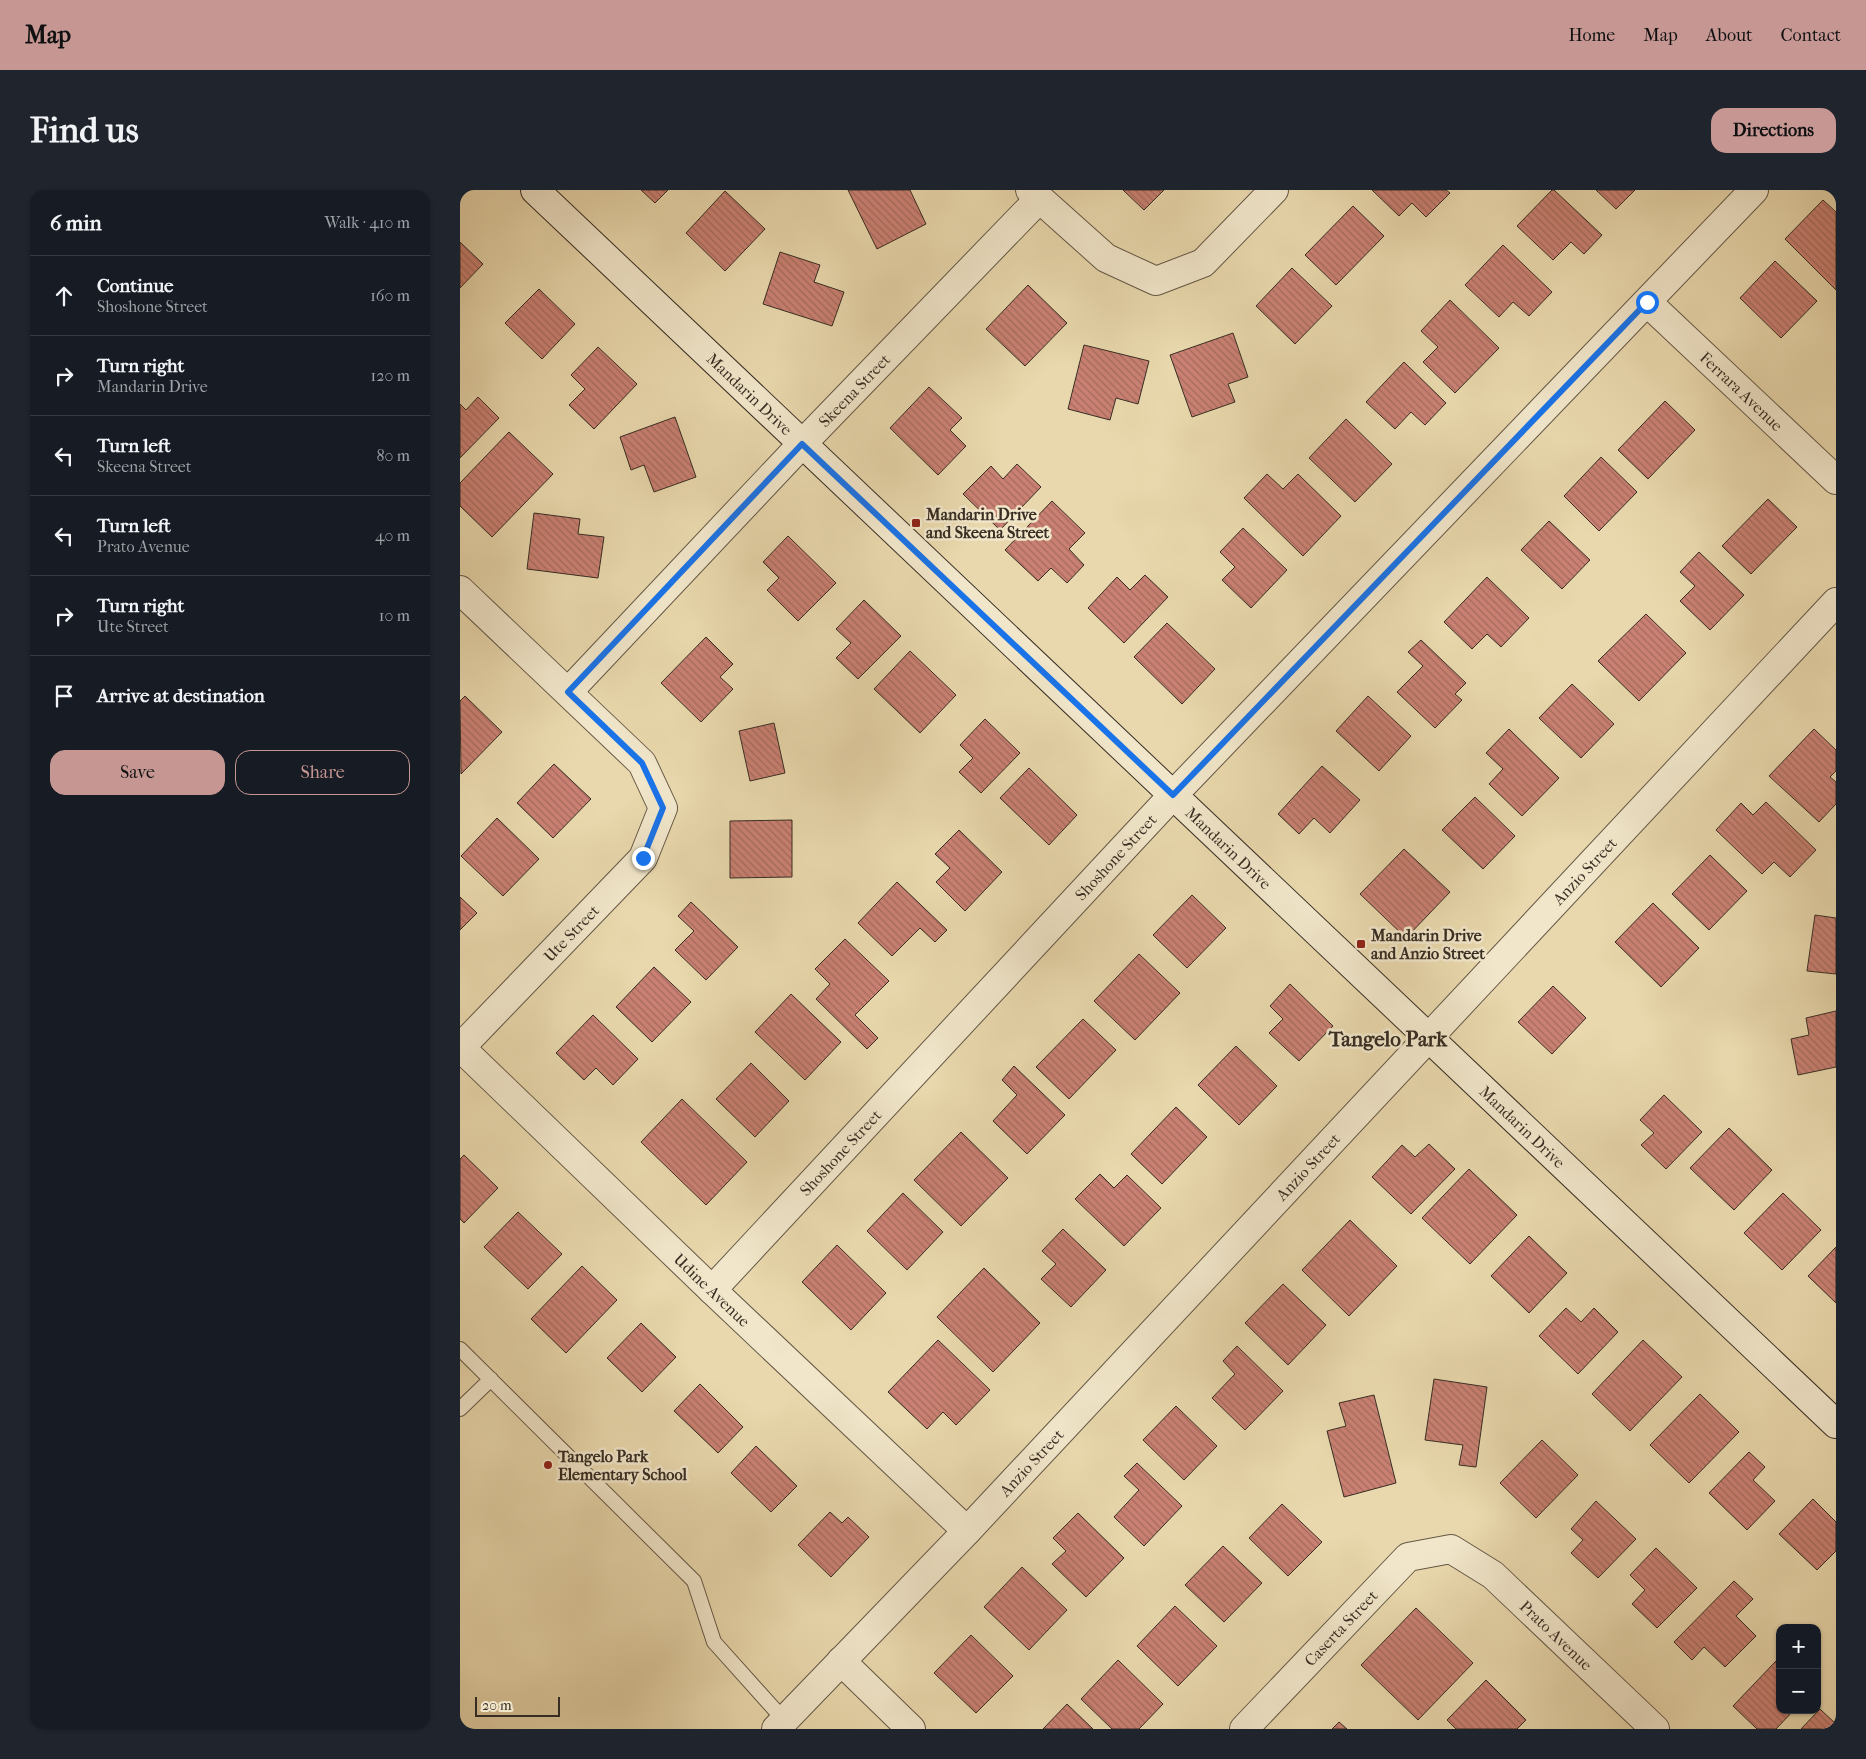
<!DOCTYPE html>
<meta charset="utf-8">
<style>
:root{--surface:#171b24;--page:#20242c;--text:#f1f3f6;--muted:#9ea1a6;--line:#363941;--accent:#c59692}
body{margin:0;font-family:"IM FELL French Canon",serif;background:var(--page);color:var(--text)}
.controls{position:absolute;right:15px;bottom:15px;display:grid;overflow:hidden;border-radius:10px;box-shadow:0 1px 4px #0004}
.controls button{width:45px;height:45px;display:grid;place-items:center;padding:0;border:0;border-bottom:1px solid var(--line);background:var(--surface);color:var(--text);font:25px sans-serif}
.scale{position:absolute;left:15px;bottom:12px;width:85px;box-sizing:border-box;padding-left:5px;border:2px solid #372d23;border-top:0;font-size:14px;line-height:18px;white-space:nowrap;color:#372d23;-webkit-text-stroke:4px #f1e6ca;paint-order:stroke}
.stop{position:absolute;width:15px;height:15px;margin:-11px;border:4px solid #1a73e8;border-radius:50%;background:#fff}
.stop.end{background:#1a73e8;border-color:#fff;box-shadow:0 1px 5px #0008}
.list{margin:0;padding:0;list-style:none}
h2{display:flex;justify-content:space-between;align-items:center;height:65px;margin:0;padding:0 20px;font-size:21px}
h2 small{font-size:16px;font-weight:400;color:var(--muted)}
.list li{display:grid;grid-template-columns:32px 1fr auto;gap:15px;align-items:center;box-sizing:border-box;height:80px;padding:0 20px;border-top:1px solid var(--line)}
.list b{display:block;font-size:19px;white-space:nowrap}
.list p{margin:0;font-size:16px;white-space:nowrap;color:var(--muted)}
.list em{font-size:16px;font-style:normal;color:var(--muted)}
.actions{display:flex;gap:10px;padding:15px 20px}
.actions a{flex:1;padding:11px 0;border:1px solid var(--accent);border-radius:15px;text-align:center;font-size:18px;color:var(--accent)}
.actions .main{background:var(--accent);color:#111}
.icon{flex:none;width:28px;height:28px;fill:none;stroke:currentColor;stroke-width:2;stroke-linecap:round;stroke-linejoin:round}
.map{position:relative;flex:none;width:1376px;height:1539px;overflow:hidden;border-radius:15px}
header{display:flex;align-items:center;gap:30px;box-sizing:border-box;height:70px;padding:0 25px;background:var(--accent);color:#111}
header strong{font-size:24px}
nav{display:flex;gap:28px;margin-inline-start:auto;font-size:18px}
.intro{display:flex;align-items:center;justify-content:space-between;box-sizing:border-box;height:120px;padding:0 30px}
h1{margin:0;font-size:35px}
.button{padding:12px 22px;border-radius:15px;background:var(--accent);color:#111;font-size:18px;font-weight:700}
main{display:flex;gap:30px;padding:0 30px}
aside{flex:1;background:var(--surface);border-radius:15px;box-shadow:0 1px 4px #0004}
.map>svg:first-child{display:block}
.building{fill:url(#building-back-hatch);stroke:#372d23}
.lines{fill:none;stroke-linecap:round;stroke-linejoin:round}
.lane-casing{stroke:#645846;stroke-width:16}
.street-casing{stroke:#645846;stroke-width:30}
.secondary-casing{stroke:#372d23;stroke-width:30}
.lane{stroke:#f1e6ca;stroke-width:14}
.street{stroke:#f1e6ca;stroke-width:28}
.secondary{stroke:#f1e6ca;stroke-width:28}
.route{stroke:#1a73e8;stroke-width:6}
.poi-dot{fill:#8f2418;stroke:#f1e6ca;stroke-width:2}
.labels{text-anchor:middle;stroke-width:5;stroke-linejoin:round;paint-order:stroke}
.street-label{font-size:16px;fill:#372d23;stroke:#f1e6ca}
.poi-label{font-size:16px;font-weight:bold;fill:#372d23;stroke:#f1e6ca;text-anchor:start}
.district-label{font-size:21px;font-weight:bold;fill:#372d23;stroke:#f1e6ca}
</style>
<header>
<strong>Map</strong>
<nav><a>Home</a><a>Map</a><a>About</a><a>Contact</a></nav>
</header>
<div class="intro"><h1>Find us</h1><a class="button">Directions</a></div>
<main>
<aside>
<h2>6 min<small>Walk · 410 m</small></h2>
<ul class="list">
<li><svg class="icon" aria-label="ahead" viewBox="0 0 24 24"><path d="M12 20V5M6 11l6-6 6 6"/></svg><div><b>Continue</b><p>Shoshone Street</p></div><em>160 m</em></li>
<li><svg class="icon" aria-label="right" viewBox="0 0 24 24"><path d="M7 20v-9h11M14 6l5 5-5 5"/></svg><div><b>Turn right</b><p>Mandarin Drive</p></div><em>120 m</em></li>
<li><svg class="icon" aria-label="left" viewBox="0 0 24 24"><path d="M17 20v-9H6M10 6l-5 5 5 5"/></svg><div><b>Turn left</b><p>Skeena Street</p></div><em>80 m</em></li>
<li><svg class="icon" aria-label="left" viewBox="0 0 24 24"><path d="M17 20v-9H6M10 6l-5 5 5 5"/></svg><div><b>Turn left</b><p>Prato Avenue</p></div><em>40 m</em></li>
<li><svg class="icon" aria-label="right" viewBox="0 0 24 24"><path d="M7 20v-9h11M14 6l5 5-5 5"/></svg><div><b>Turn right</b><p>Ute Street</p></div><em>10 m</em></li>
<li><svg class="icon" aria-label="arrive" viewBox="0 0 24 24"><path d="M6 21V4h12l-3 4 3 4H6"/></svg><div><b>Arrive at destination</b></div></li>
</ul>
<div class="actions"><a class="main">Save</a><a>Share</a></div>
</aside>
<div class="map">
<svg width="1376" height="1539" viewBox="0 0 1376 1539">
<defs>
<pattern id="building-back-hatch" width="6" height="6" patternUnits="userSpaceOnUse" patternTransform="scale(1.25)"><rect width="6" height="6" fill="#ca8173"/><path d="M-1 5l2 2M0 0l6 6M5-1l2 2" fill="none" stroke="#a56a5e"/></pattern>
</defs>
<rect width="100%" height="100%" fill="#e9d8ad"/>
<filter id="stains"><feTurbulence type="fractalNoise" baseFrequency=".004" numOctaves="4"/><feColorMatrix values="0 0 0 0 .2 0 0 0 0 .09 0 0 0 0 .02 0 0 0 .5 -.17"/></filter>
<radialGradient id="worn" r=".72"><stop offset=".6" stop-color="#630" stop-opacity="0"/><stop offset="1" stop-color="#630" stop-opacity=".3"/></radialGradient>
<path class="building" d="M181,0H208L195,13Z
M388,0H450L466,34L417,59Z
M663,0H704L684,20Z
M912,0H986L990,3L966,27L952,13L939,26Z
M1092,0H1094L1142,45L1124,64L1111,52L1093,70L1057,36Z
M1136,0H1175L1156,19Z
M265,1L305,39L265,81L226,43Z
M1363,10L1376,22V100L1325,49Z
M893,16L924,46L876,95L845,65Z
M0,52L23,74L0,98Z
M1043,55L1092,102L1069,126L1053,112L1039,127L1005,95Z
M320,62L360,75L354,92L384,102L372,136L303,114Z
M1315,71L1357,111L1321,148L1280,108Z
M832,78L872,116L835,154L796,116Z
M568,95L607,133L565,176L526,139Z
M79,99L115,134L82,169L45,133Z
M990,110L1039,158L995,203L963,172L978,157L961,141Z
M773,143L788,187L768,194L775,212L732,227L710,165Z
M624,155L689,171L678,214L656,208L650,230L608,219Z
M138,157L177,194L134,239L109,215L125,199L111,185Z
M944,172L986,213L965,235L951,222L935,239L906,212Z
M469,197L502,228L490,240L506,256L478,285L430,238Z
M18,207L39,228L0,268V214L6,220Z
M1205,211L1235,240L1188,289L1158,260Z
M215,227L236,287L194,302L184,275L171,280L160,247Z
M886,229L932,274L895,312L849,268Z
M49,242L93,284L32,347L0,316V293Z
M1141,267L1177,302L1139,341L1104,306Z
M557,274L581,297L540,340L503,304L531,276L543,289Z
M807,284L823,299L838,284L881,326L843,366L784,308Z
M1308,309L1337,337L1291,384L1262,356Z
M592,311L625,343L609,359L624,375L607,393L591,378L578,391L545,360Z
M74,323L120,329L118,344L144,347L138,388L67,379Z
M1089,331L1130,370L1102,399L1061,360Z
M783,338L827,380L791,418L762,390L775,377L760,362Z
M328,346L376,393L338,431L307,400L319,388L303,372Z
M1239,362L1284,405L1250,440L1220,411L1235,396L1220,382Z
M685,385L708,407L664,453L628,418L657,387L670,400Z
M1027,387L1069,428L1041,457L1027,444L1012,459L984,432Z
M404,410L441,446L398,489L376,468L391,453L376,439Z
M1186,424L1226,463L1179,511L1138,471Z
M707,433L755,479L722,514L674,467Z
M246,447L273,474L260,487L273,499L241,532L201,493Z
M961,450L1006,493L995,504L1002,510L975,538L937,502L963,476L948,462Z
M450,461L496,505L460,543L414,499Z
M1112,494L1154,534L1121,568L1079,528Z
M5,506L42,542L1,584L0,511Z
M908,506L951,546L919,581L876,541Z
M525,529L560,563L521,603L499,582L513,568L500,555Z
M314,533L325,583L290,591L279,541Z
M1049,539L1099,588L1062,626L1029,594L1043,579L1026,563Z
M1354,539L1376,560V581L1370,587L1376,592V614L1359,632L1309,586Z
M94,574L131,609L93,648L57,613Z
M862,576L900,610L870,643L854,628L839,644L818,624Z
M569,578L617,625L589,655L540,608Z
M1015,607L1055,646L1023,679L982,640Z
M1306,612L1356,660L1330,687L1314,672L1302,684L1256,640L1281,613L1293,625Z
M37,628L79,669L43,706L1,666Z
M332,630V687L270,688V631Z
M499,640L542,682L505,721L476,692L490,678L475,664Z
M944,659L990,702L946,748L900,704Z
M1250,665L1287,701L1249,740L1212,704Z
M437,692L487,740L475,752L460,738L432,766L398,733Z
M732,705L766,738L727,778L693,745Z
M0,707L17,723L0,740Z
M231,712L278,757L246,790L215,760L234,741L218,726Z
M1193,713L1239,758L1201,797L1155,752Z
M1355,725L1376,728V784L1347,781Z
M385,749L429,791L395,825L418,848L407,859L356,809L370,794L355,779Z
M679,764L720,803L675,850L634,811Z
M194,777L231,812L192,852L156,817Z
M830,794L873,836L839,871L809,843L823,829L810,816Z
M1093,796L1126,828L1092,864L1058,832Z
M331,804L381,852L345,890L295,842Z
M1376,821V877L1338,885L1331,849L1349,845L1346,828Z
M133,825L178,869L153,895L136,878L124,890L96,863Z
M623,829L656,860L609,909L576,877Z
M776,856L817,896L779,935L738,895Z
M291,873L329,911L295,947L256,909Z
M554,876L605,925L567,964L533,931L557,905L542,890Z
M1204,905L1242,942L1206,979L1181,955L1194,943L1180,930Z
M222,909L287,972L246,1015L181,952Z
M716,917L747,947L702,994L671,964Z
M1269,938L1312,980L1274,1020L1230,978Z
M501,942L548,988L501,1036L454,990Z
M969,954L995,979L951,1024L912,987L942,955L955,967Z
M4,965L38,998L4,1033L0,1029V969Z
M1009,979L1057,1025L1010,1074L962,1028Z
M640,984L654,998L667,985L701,1018L664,1056L615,1009Z
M443,1003L483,1042L447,1080L407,1041Z
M1323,1003L1361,1040L1322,1080L1284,1043Z
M58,1022L102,1064L68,1099L24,1057Z
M890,1030L937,1076L889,1126L842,1080Z
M603,1039L646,1080L611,1117L581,1089L596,1074L582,1061Z
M1069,1046L1107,1083L1069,1123L1031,1086Z
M377,1055L426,1103L391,1140L342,1092Z
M1376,1057V1113L1348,1086Z
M122,1076L157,1110L106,1163L71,1129Z
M524,1078L580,1133L533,1182L477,1127Z
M823,1094L866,1135L828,1175L785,1133Z
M1106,1118L1121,1132L1134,1118L1158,1142L1118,1184L1079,1146Z
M181,1133L216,1167L182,1202L147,1168Z
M478,1150L530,1200L496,1235L483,1222L467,1239L428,1202Z
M1183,1150L1222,1187L1170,1241L1132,1204Z
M777,1156L823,1201L785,1240L752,1208L775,1184L763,1171Z
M974,1189L1027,1197L1016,1277L999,1275L1003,1255L965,1250Z
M240,1194L283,1237L258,1263L214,1221Z
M1240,1204L1279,1242L1229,1293L1190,1255Z
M914,1205L936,1293L884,1307L867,1241L886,1236L879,1213Z
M716,1216L757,1256L724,1290L683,1250Z
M1082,1250L1118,1285L1076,1328L1040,1293Z
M296,1256L337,1296L311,1322L271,1283Z
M1289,1262L1305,1277L1293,1290L1315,1311L1287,1340L1249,1303Z
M677,1273L722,1316L684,1356L654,1327L679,1300L664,1286Z
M1353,1309L1376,1332V1361L1357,1380L1319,1344Z
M1136,1311L1176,1349L1138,1388L1111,1363L1123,1350L1111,1339Z
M822,1314L862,1352L828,1386L789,1348Z
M370,1322L382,1333L388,1327L409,1347L371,1387L338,1355Z
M618,1323L664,1368L626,1407L592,1374L606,1361L593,1348Z
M763,1356L802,1393L764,1432L725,1395Z
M1196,1358L1237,1398L1197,1438L1172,1414L1185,1400L1170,1385Z
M562,1377L607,1420L569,1460L524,1417Z
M1274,1391L1293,1409L1276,1426L1296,1446L1265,1477L1244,1457L1232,1470L1214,1452Z
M715,1416L757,1456L718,1496L677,1456Z
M956,1418L1013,1473L958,1530L901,1475Z
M511,1445L553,1486L516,1523L474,1483Z
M658,1470L703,1514L679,1539H652L621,1509Z
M1316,1471L1320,1475V1520H1334L1316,1539H1297L1273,1516Z
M1026,1490L1066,1530L1057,1539H996L987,1530Z
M607,1514L633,1539H583Z
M1360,1519L1376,1534V1539H1341Z
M879,1532L887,1539H872Z"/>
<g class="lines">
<defs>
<path id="lane" d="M0,1159L234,1391L254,1452L324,1530
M0,1219L31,1189"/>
<g id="street">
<path d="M570,0L646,68L696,91L743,73L814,0"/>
<path id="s1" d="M1187,112L1376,290"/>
<path d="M0,400L182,573L203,618L183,668L1,857"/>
<path id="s2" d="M108,502L342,254L579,9"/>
<path id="s3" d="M0,857L252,1100L507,1341"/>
<path id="s4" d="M252,1100L713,605L1294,0"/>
<path d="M381,1471L451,1539"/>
<path id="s5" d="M316,1539L507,1341L1376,412"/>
<path id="s6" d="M784,1539L948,1367L991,1359L1033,1385L1195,1539"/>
</g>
<g id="secondary">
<path id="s7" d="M75,0L1376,1234"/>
</g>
</defs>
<use href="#lane" class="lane-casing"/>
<use href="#street" class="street-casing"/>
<use href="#secondary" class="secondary-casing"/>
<use href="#lane" class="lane"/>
<use href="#street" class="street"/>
<use href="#secondary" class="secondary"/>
</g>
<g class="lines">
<path class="route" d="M183,668L203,618L182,573L108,502L342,254L713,605L1187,112"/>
</g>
<g class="poi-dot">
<rect x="451" y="328" width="10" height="10" rx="2.5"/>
<rect x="896" y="749" width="10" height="10" rx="2.5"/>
<circle cx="88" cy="1275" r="5"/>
</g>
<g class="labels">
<g class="street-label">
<text dy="6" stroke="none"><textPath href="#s2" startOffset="416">Skeena Street</textPath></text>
<text dy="6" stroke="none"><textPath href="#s1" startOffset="130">Ferrara Avenue</textPath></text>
<text dy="6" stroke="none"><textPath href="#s7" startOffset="296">Mandarin Drive</textPath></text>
<text dy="6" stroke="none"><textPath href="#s7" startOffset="956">Mandarin Drive</textPath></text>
<text dy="6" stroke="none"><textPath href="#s4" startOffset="592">Shoshone Street</textPath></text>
<text dy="6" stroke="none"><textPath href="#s5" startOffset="1179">Anzio Street</textPath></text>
<text transform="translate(111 743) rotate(-46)" y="6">Ute Street</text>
<text dy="6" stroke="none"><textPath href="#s7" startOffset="1361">Mandarin Drive</textPath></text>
<text dy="6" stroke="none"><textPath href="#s4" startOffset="188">Shoshone Street</textPath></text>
<text dy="6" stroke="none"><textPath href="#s5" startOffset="774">Anzio Street</textPath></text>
<text dy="6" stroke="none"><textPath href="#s3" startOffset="350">Udine Avenue</textPath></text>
<text dy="6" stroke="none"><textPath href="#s5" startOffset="369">Anzio Street</textPath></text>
<text dy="6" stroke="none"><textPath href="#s6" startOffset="140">Caserta Street</textPath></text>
<text dy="6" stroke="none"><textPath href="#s6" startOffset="418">Prato Avenue</textPath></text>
</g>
<g class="poi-label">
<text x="466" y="330">Mandarin Drive<tspan x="466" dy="18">and Skeena Street</tspan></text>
<text x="911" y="751">Mandarin Drive<tspan x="911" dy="18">and Anzio Street</tspan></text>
<text x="98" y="1272">Tangelo Park<tspan x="98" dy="18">Elementary School</tspan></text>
</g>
<g class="district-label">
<text x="928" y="856">Tangelo Park</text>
</g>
</g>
<rect width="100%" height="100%" filter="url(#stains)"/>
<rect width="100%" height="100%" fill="url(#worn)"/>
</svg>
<div class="controls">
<button>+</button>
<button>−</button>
</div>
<div class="scale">20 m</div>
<div class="stop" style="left:1187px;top:112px"></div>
<div class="stop end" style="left:183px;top:668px"></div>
</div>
</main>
